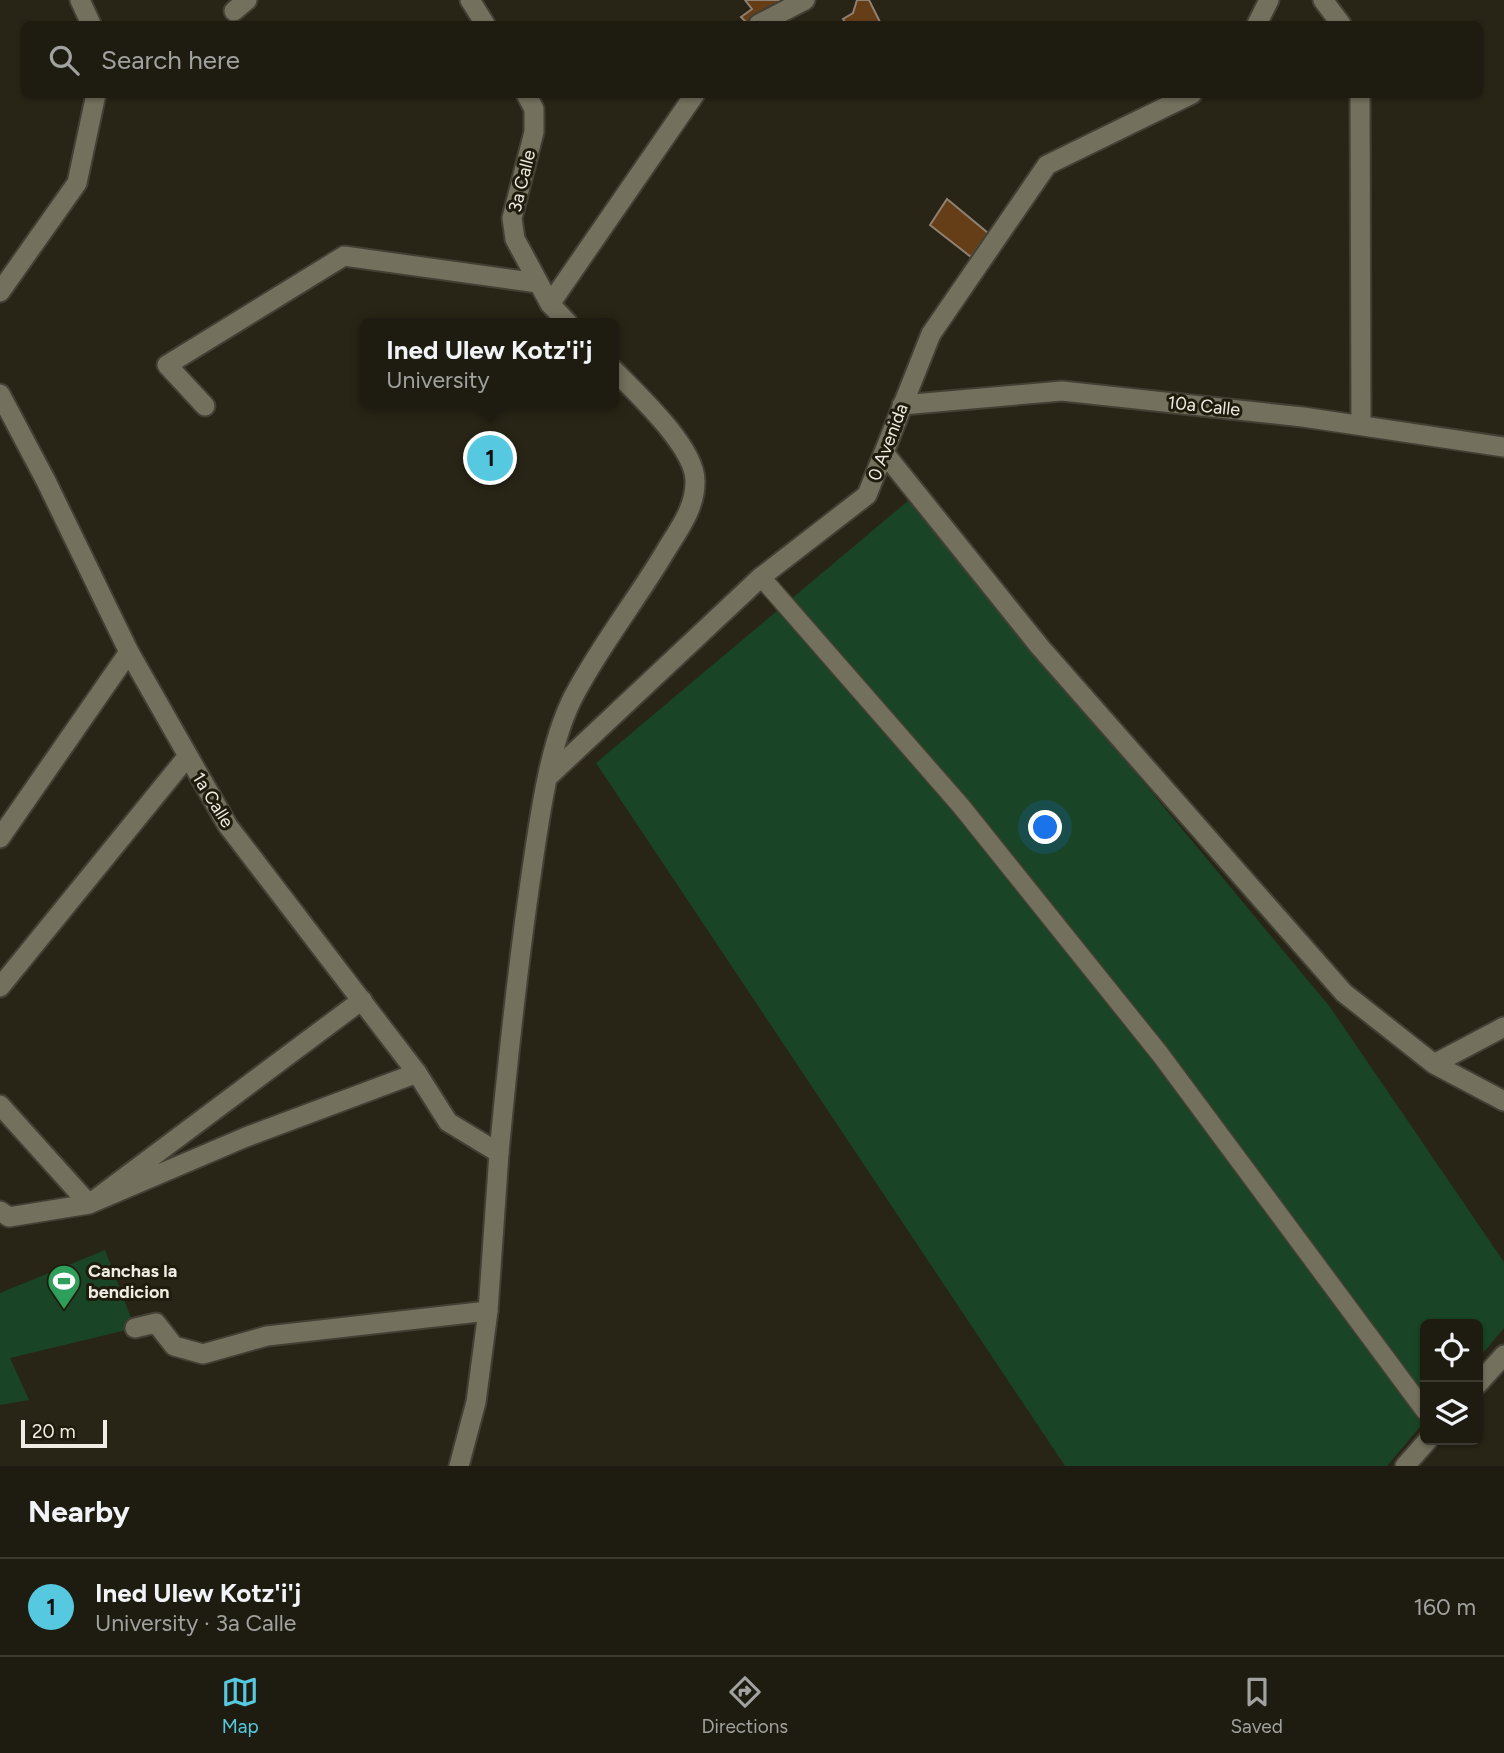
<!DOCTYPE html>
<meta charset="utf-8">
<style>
:root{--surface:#1e1c10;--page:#2b291e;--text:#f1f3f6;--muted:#a1a19f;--line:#3c3a30;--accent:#56c9e1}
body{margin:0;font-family:Figtree,sans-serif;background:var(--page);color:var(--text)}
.controls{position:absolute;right:21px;bottom:21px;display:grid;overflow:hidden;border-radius:10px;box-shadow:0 2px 5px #0004}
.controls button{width:63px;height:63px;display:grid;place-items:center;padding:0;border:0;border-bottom:2px solid var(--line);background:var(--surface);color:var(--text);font:35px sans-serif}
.scale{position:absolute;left:21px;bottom:18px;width:86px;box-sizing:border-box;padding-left:7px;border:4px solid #efede3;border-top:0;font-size:19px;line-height:24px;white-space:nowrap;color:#efede3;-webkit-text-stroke:5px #1f1c0d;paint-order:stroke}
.you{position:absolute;left:1046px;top:828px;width:24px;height:24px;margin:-18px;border:5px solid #fff;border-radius:50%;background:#1a73e8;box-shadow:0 0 0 10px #1a73e833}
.badge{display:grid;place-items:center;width:46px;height:46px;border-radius:50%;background:var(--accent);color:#111;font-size:23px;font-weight:700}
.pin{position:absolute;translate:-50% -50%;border:4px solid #fff;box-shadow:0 2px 7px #0006}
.popup{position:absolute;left:360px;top:318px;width:259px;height:91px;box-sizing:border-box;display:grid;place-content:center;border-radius:10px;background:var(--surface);filter:drop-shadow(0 2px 5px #0005);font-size:23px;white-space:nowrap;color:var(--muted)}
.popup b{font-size:26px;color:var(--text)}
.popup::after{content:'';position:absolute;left:50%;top:100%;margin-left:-14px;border:14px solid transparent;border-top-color:var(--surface)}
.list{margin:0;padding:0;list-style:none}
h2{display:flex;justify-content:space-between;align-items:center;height:91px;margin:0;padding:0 28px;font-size:30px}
h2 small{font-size:23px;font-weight:400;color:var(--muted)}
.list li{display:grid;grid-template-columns:46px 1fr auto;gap:21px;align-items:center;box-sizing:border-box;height:98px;padding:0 28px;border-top:2px solid var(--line)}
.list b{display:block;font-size:26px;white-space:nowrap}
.list p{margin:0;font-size:23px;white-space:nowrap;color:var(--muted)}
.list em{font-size:23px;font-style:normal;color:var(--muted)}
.icon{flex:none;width:38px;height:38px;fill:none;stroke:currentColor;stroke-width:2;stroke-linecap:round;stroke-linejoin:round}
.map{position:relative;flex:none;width:1504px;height:1466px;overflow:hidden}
.search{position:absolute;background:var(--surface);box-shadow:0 2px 5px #0004;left:21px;right:21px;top:21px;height:77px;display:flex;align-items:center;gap:18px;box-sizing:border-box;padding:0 24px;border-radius:10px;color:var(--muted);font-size:26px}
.sheet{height:189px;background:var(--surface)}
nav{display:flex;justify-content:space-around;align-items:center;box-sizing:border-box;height:98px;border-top:2px solid var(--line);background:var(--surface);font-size:19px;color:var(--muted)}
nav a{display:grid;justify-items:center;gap:4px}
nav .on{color:var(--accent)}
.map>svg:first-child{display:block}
.green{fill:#194425}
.building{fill:#653d17;stroke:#908073;stroke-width:2}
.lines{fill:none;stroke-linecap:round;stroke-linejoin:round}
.service-casing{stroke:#423f34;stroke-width:21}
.minor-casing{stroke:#423f34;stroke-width:23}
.tertiary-casing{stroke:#423f34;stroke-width:23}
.service{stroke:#73705e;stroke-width:18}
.minor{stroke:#73705e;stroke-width:19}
.tertiary{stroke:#73705e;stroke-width:19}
.labels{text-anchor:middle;stroke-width:6;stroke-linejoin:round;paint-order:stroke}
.street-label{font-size:18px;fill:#efede3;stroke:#1f1c0d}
.poi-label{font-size:18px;font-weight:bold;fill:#efede3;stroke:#1f1c0d;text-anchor:start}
</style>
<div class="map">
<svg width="1504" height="1466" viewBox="0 0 1504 1466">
<rect width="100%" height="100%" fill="#282516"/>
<path class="green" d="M909,500L1330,1007L1504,1262V1328L1478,1359V1324H1425V1421L1387,1466H1065L596,763Z
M105,1250L135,1328L10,1358L29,1400L0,1405V1293Z"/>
<path class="building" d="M745,0H794L748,24L741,17L752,9Z
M857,0H869L881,24H847L843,19L853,13Z
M947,199L988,233L971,257L930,225Z"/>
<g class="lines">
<defs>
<path id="service" d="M761,577L961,806L1160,1054L1425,1411"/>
<path id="minor" d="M80,0L91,24
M470,0L485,24
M1323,0L1341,24
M234,11L247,0
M759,24L805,0
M1257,24L1269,0
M526,94L534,109V132L512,218L515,239L550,304L568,323
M1360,94L1361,425
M0,292L77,183L96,94
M550,304L695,94
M902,405L1062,391L1303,417L1504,447
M205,406L167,365L344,256L538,283
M885,454L1040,647L1344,993L1434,1064L1504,1101
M549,776L761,577L867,495L931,334L1047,165L1192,94
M0,838L129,652
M0,987L187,757
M1434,1064L1504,1027
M0,1105L89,1204L362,1000
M499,1153C508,1058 518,963 532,869C540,815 550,737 577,690C603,642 637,599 665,552C679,529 696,507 695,480C694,446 637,394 614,370
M0,1211L9,1217L89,1204L246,1137L417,1073
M135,1328L156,1323L174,1346L203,1354L267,1336L488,1311
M1478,1384L1504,1355
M1405,1466L1428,1440"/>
<path id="tertiary" d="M0,394L46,481L129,652L228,826L417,1073L448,1122L499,1153L488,1311L476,1402L459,1466"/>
</defs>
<use href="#service" class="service-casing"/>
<use href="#minor" class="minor-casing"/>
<use href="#tertiary" class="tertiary-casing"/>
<use href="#service" class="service"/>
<use href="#minor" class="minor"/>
<use href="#tertiary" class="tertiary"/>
</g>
<defs>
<symbol id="stadium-pin" viewBox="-11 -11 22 30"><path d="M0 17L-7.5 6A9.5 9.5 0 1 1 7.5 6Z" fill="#2e9e5b" stroke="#1f1c0d"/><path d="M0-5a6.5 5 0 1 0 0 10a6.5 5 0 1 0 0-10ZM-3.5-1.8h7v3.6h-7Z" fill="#fff"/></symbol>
</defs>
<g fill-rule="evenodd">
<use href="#stadium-pin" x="45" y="1262" width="38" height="52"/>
</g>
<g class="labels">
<g class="street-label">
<text transform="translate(522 181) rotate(-76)" y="6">3a Calle</text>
<text transform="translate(1204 406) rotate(6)" y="6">10a Calle</text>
<text transform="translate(888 442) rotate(-69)" y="6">0 Avenida</text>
<text transform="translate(213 800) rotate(58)" y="6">1a Calle</text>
</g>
<g class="poi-label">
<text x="88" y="1277">Canchas la<tspan x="88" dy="21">bendicion</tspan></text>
</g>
</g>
</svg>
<div class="controls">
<button><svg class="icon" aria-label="locate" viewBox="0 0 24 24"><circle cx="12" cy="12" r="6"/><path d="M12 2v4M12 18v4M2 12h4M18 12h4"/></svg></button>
<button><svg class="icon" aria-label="layers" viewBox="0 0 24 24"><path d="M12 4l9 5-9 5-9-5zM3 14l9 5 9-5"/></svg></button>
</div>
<div class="scale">20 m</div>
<div class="you"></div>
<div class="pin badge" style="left:490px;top:458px">1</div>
<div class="popup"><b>Ined Ulew Kotz'i'j</b>University</div>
<div class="search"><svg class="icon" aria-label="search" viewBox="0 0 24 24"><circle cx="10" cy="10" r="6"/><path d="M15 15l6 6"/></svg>Search here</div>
</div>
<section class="sheet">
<h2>Nearby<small></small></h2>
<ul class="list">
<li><span class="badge">1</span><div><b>Ined Ulew Kotz'i'j</b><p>University · 3a Calle</p></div><em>160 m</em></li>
</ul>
</section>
<nav>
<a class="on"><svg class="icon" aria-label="map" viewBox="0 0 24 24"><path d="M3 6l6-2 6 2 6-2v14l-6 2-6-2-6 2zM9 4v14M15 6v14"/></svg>Map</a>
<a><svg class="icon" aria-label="directions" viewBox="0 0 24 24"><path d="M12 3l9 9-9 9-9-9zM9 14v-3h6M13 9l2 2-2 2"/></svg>Directions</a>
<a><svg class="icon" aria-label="saved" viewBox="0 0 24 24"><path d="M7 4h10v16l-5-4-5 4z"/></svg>Saved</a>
</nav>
